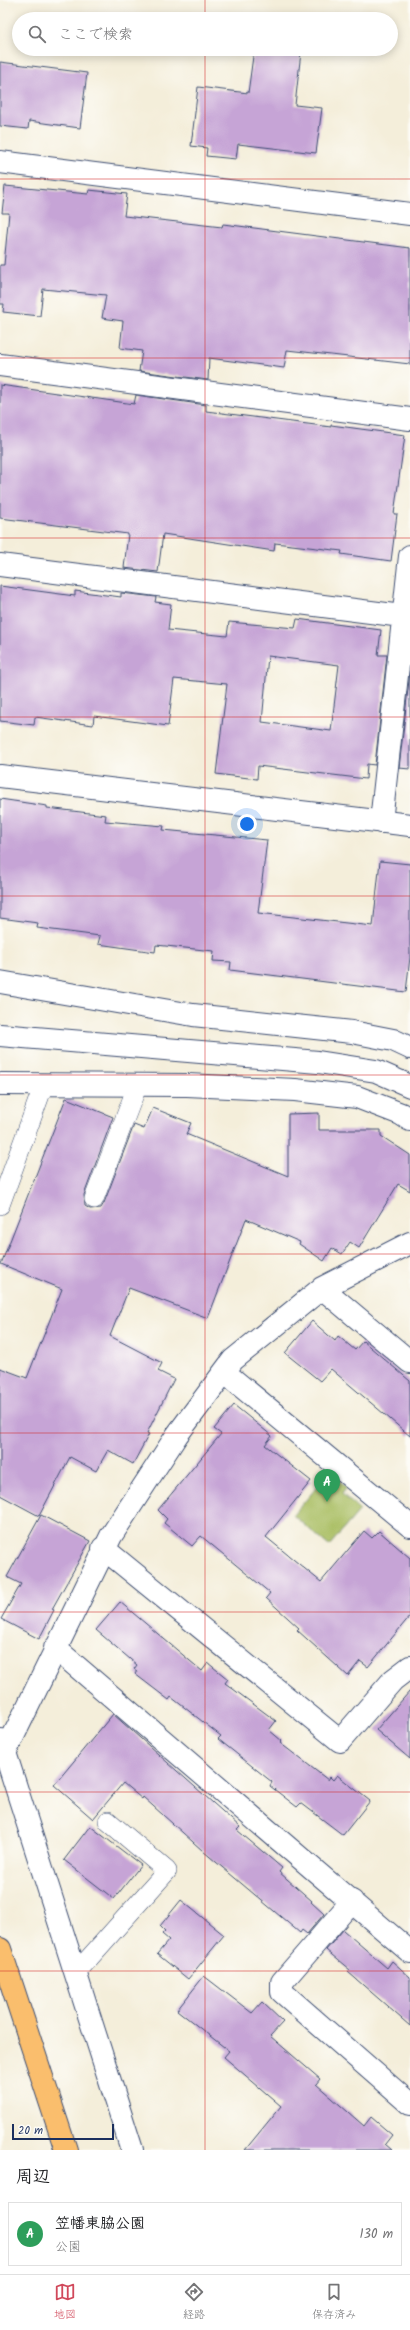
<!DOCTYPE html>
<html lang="ja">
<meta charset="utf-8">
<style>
:root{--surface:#fff;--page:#f2f2f2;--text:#202124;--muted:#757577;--line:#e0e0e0;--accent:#d1495b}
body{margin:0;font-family:Kalam,"Klee One",sans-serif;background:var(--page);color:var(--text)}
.scale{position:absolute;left:12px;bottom:10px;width:102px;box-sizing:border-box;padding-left:4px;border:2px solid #1b2f5e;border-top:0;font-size:11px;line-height:14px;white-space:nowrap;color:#1b2f5e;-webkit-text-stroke:3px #fdfcf7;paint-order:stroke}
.you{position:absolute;left:247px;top:824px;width:14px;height:14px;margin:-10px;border:3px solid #fff;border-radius:50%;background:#1a73e8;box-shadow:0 0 0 6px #1a73e833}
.badge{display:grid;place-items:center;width:26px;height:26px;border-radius:50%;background:var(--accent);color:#fff;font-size:13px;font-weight:700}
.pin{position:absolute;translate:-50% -33px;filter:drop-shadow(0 1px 2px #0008)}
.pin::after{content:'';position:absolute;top:21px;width:14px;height:12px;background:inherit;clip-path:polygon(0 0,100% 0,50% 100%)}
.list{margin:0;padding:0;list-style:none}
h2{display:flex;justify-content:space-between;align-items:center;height:52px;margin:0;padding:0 16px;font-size:17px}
h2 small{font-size:13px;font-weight:400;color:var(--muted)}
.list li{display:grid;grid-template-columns:26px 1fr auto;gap:12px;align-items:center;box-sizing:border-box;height:64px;margin:0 8px 8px;padding:0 8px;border:1px solid var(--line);border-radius:0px}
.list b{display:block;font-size:15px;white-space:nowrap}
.list p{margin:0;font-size:13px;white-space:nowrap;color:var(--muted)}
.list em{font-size:13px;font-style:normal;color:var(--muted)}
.icon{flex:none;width:22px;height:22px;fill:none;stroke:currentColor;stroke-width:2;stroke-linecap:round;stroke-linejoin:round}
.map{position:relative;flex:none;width:410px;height:2150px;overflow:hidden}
.search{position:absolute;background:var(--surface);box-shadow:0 2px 10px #0003;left:12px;right:12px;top:12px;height:44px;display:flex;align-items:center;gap:10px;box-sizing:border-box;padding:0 14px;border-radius:22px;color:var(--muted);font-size:15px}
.sheet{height:124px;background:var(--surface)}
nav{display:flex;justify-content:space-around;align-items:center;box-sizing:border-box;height:56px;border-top:1px solid var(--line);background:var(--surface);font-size:11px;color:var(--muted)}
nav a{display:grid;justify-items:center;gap:2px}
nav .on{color:var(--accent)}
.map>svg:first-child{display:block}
.park{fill:#a9be62;stroke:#627660}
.building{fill:#c6a4d6;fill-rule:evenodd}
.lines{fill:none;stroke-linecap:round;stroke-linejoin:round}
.service-casing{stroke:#3c4c71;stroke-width:20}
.minor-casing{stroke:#3c4c71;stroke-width:24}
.tertiary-casing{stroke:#3c4c71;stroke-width:24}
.motorway-casing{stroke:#3c4c71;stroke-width:24}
.service{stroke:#fff;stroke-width:19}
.minor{stroke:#fff;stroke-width:22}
.tertiary{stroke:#fff;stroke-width:22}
.motorway{stroke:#fabe6d;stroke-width:22}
.grid{fill:none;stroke:#d62828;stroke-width:1;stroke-opacity:0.55}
</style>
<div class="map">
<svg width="410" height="2150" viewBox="0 0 410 2150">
<rect width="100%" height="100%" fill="#fdfcf7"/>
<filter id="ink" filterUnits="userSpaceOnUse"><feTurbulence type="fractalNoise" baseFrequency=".025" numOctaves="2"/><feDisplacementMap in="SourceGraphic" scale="8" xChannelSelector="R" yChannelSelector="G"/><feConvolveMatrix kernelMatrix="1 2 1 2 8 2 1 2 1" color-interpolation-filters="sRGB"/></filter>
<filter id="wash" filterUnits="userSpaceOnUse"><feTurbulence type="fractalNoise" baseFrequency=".012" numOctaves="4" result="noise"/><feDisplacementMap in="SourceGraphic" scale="16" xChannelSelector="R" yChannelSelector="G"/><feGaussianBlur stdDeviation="0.9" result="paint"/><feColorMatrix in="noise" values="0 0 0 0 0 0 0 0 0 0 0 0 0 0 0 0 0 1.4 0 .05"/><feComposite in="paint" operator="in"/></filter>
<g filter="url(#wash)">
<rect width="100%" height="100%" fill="#f4eeda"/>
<path class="park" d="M329,1473L347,1487L342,1494L360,1510L329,1546L293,1515Z"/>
<g id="blocks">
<path class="building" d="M254,49L301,52L295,105L322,108L316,153L238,144L236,159L206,156L207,148L191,146L198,87L248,93Z
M0,62L87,73L80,128L29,121L28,129L0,126Z
M5,186L88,194L89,190L127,194L124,216L222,227L223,224L410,248V364L287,350L284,368L209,358L208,380L139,371L142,351L120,348L123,321L102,318L106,295L43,289L40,316L3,312L4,304H0V265H4L9,213H2Z
M0,385L134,404L136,395L206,405V411L331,427V425L405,435L394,514H397L391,561L341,554L342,551L275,543L274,551L163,534L158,572L124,568L128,534L0,518Z
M0,586L75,596V591L121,597V593L156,597L155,602L171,604L168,630L227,636L229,622L295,628L297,619L381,630L378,655H387L375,765L367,764L366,779L258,766L257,779L216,774L227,684L174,679L168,726L94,716L93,725L35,717L34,725L0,721ZM268,656L339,665L331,731L262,722Z
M410,671V769L399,768Z
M0,799L47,806V808L106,815L105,821L164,826L163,830L267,840L258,913L373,926L380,861L410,864V957L406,992L230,970L231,962L213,961L214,951L156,945L155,952L98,944L100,936L37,928L38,923L0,918Z
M66,1098L113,1117L84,1195L85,1206L90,1209L101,1208L104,1203L134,1125L144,1129L153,1108L191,1123L186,1134L288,1176V1114L319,1113V1130H381V1136L410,1155V1191L398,1184L359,1248L350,1242L342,1254L332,1248L324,1261L299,1244L300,1242L246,1219L208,1318L129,1288L110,1336L162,1363L158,1371L174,1379L147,1433L149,1434L133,1464L108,1450L96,1471L70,1457L39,1516L0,1495V1368L27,1378L62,1289L1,1264Z
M312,1321L335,1341L338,1336L355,1350L363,1341L410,1381V1436L331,1369L320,1381L285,1353Z
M234,1405L272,1436L265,1445L311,1481L266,1537L321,1582L364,1531L372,1538L379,1531L410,1558V1616L368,1667L360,1661L348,1676L297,1630L299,1628L266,1598L270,1593L201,1536L192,1546L164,1523L167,1519L158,1510L221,1434L214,1429Z
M41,1515L90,1541L52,1609L54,1610L39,1639L1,1619L21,1584L7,1577Z
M120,1602L202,1671L208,1663L228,1679L225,1683L276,1721L269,1730L282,1741L280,1743L328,1780L330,1777L333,1780L337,1775L370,1801L343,1835L301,1803L297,1807L270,1786L272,1782L218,1739L221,1736L171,1697L169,1700L135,1674L137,1671L134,1669L137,1665L96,1630Z
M410,1691V1759L376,1730Z
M113,1714L240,1827L237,1830L282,1868L279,1872L312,1901L311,1902L324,1914L307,1934L302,1930L300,1933L203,1851L143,1797L142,1799L123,1783L93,1819L54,1785Z
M90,1826L141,1865L114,1899L64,1860Z
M181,1900L224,1935L188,1979L157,1954L169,1940L162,1934L165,1931L160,1926Z
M343,1930L387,1968L392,1961L410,1977V2026L348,1972L350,1970L326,1950Z
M204,1976L252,2013L262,2002L283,2022L270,2036L320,2079L316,2084L364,2126L371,2117L392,2135L385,2144L392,2150H245L281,2106L224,2057L229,2051L177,2010Z"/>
</g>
</g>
<g filter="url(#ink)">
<use href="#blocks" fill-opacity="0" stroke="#3c4c71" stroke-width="1"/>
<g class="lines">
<defs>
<path id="service" d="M94,1199L138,1084
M0,1205L44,1084
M75,1974L167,1871L108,1821"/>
<path id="minor" d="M0,162L410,214
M0,365L410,419
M0,565L410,617
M381,822L410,556
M0,982L193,1015L352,1032L393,1040L410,1048
M0,1035L318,1062L376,1071L410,1086
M0,1084L187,1085L295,1090L357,1097L401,1114L410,1120
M322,1288L410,1362
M224,1372L410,1526
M103,1548L340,1741L393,1680L410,1667
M55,1648L410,1952
M1,1740L132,2150
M5,1753L111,1536L177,1435L233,1360L322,1288L410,1243
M352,1901L282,1982V1992L410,2104"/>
<path id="tertiary" d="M0,776L410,825"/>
<path id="motorway" d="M0,1949L66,2150"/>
</defs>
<use href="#service" class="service-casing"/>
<use href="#minor" class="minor-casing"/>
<use href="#tertiary" class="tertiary-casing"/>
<use href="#motorway" class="motorway-casing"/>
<use href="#service" class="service"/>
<use href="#minor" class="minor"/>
<use href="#tertiary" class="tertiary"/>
<use href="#motorway" class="motorway"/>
</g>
</g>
<path class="grid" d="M205,0V19M205,49V2150M0,179H410M0,358H410M0,538H410M0,717H410M0,896H410M0,1075H410M0,1254H410M0,1433H410M0,1612H410M0,1792H410M0,1971H410"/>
</svg>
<div class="scale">20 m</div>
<div class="you"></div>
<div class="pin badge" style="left:327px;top:1502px;background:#2e9e5b">A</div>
<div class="search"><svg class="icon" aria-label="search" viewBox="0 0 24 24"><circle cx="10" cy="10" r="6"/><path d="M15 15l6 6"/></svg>ここで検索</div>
</div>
<section class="sheet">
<h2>周辺<small></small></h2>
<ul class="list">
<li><span class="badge" style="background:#2e9e5b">A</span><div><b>笠幡東脇公園</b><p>公園</p></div><em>130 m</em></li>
</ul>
</section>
<nav>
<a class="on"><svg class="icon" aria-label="map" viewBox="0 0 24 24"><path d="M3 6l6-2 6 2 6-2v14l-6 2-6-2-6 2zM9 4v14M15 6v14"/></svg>地図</a>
<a><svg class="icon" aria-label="directions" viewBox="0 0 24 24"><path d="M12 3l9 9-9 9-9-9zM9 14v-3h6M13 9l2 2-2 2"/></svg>経路</a>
<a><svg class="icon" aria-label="saved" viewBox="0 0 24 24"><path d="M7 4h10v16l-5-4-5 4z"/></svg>保存済み</a>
</nav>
